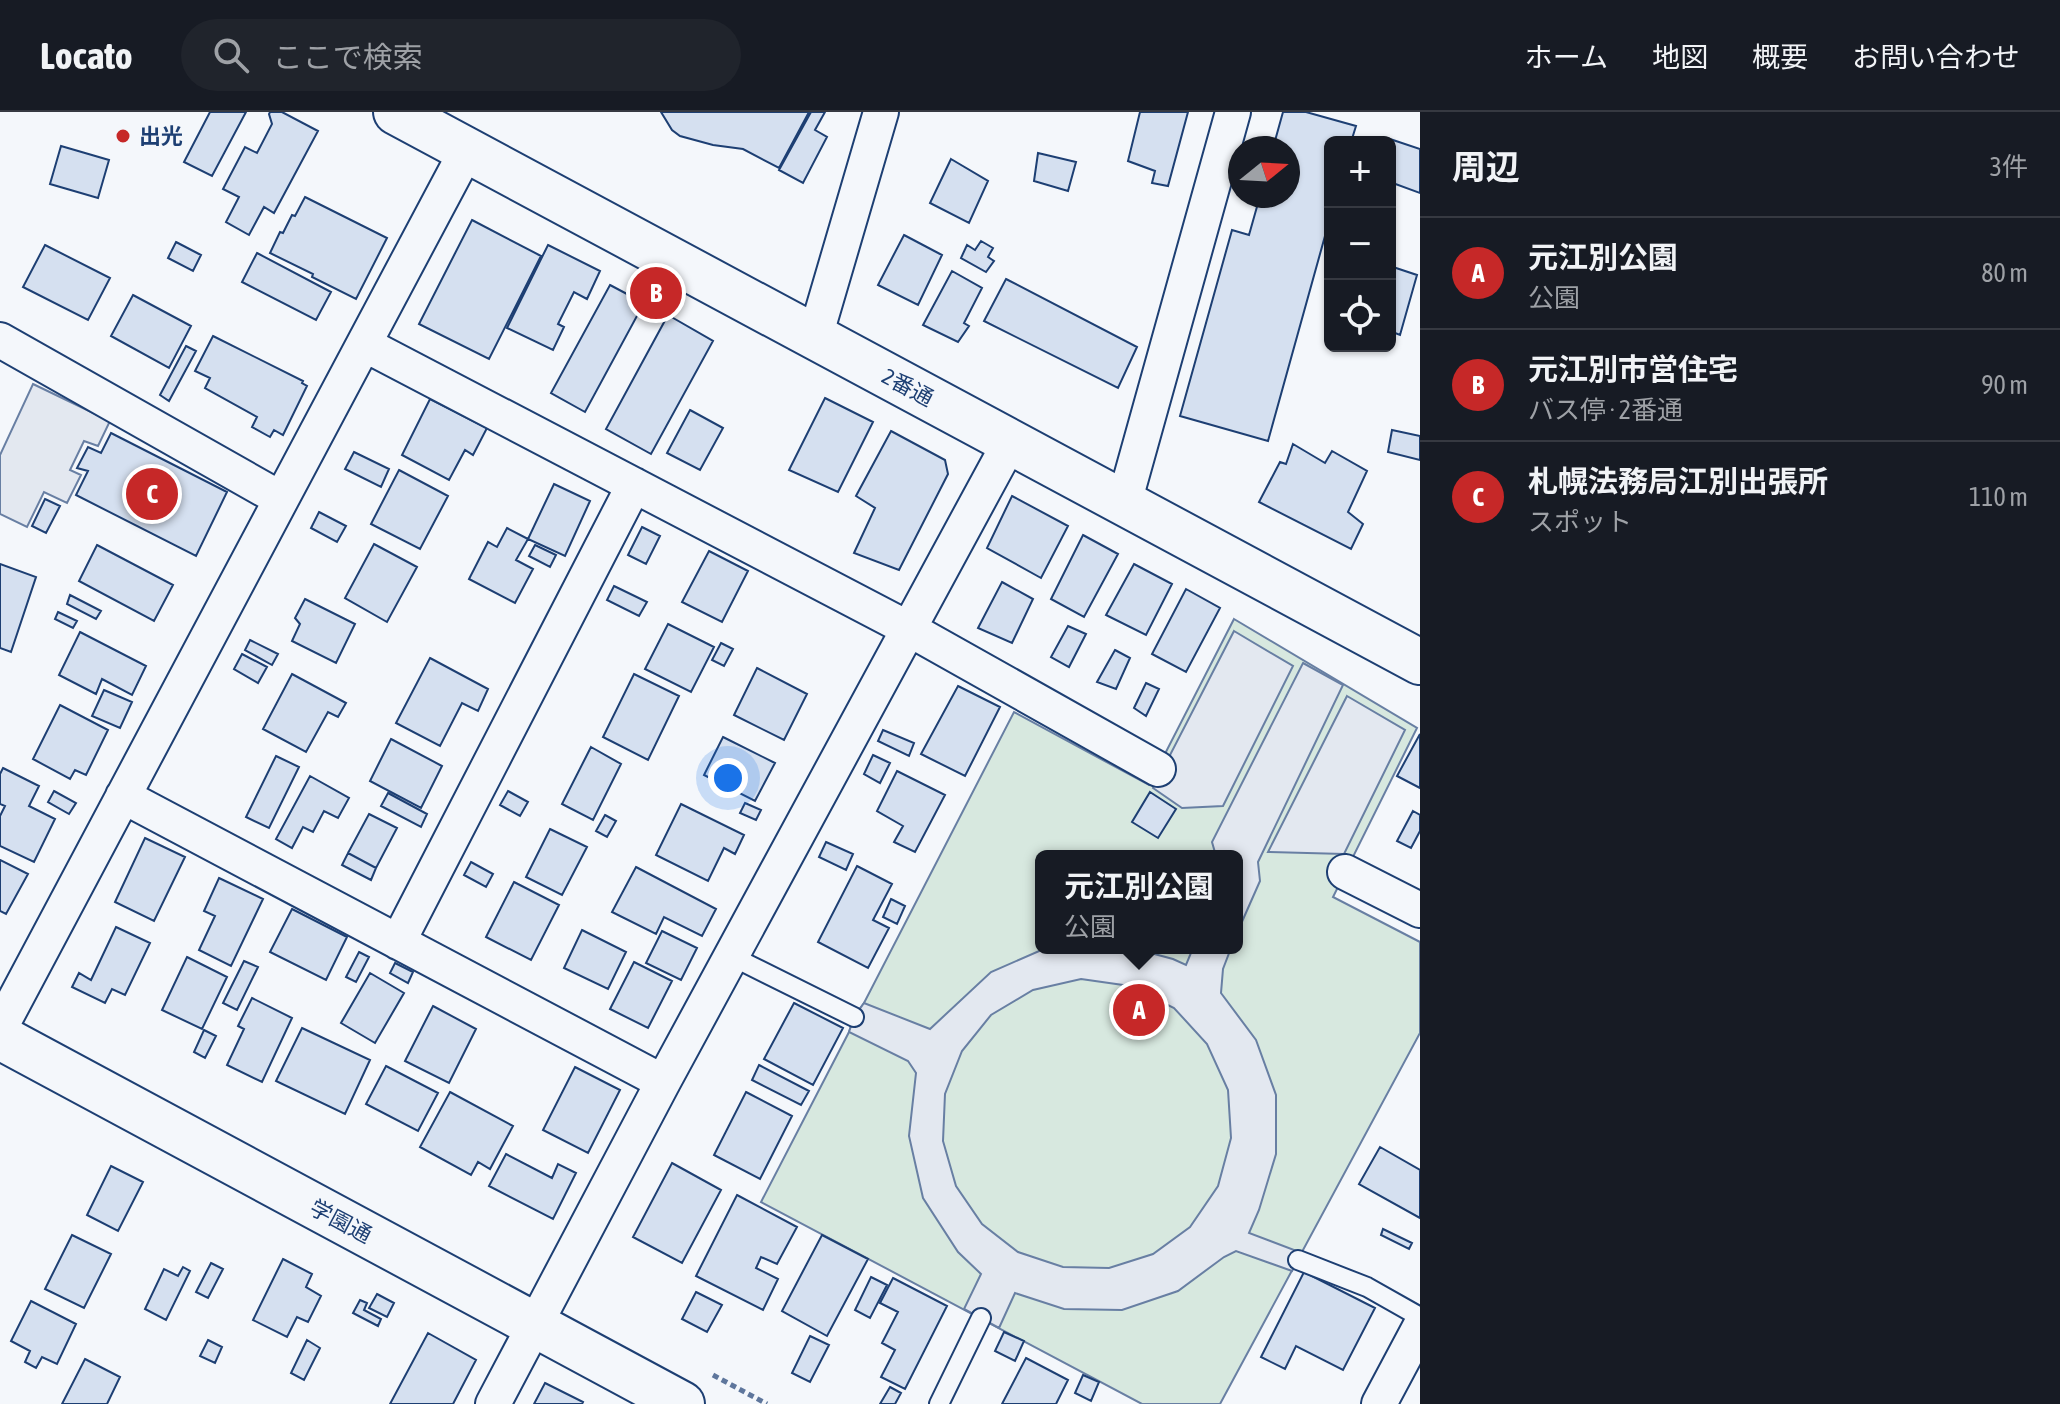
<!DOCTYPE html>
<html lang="ja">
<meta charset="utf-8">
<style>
:root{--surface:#171b24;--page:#20242c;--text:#f1f3f6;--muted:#9ea1a6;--line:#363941;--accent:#c62828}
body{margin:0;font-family:"Asap Condensed","Noto Sans JP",sans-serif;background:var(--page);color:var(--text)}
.controls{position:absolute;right:24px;top:24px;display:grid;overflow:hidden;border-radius:12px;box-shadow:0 2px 6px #0004}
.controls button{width:72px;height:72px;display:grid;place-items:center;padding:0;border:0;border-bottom:2px solid var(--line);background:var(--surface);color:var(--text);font:40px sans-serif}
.compass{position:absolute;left:1228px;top:24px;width:72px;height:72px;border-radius:50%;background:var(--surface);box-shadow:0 2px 6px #0004;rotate:72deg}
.you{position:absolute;left:728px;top:666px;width:28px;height:28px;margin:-20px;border:6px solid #fff;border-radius:50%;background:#1a73e8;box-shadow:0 0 0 12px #1a73e833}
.badge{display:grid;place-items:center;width:52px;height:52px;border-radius:50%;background:var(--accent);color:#fff;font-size:26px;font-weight:700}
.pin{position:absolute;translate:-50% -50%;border:4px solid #fff;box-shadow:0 2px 8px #0006}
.popup{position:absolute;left:1035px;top:738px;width:208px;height:104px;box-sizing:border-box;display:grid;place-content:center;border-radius:12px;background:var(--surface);filter:drop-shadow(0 2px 6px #0005);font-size:26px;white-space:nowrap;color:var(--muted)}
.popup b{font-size:30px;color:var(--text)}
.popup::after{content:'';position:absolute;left:50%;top:100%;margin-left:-16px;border:16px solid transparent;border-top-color:var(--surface)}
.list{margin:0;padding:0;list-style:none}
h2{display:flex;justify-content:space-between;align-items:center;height:104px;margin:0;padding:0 32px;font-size:34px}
h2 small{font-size:26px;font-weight:400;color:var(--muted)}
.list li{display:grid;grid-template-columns:52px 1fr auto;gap:24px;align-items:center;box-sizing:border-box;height:112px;padding:0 32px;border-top:2px solid var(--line)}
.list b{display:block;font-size:30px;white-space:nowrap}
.list p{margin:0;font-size:26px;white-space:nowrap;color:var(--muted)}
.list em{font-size:26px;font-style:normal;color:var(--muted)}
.icon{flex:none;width:44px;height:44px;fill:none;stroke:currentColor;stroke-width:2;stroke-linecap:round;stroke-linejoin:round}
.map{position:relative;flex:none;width:1420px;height:1292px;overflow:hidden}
header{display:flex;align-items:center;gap:48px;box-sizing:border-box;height:112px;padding:0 40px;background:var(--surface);border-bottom:2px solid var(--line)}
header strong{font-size:38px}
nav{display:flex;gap:44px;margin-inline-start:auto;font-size:28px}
.search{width:560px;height:72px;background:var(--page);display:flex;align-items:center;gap:20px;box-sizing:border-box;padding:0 28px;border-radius:44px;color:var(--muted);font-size:30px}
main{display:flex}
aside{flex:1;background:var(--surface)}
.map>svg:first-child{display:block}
.green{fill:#d7e8df;stroke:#687fa3;stroke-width:2;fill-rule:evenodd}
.parking{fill:#e3e8f0;stroke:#687fa3;stroke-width:2;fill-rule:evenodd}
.building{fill:#d5e0f0;stroke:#1d3f73;stroke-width:2}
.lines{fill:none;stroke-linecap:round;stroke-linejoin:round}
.lane-casing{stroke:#1d3f73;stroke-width:22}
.street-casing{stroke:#1d3f73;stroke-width:38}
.secondary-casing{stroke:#1d3f73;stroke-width:48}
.path{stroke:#5e769c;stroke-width:5;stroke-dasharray:6 4;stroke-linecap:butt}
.lane{stroke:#f4f7fb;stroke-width:18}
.street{stroke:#f4f7fb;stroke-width:34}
.secondary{stroke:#f4f7fb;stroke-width:44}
.poi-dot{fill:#c62828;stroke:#f4f7fb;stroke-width:3}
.labels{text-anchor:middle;stroke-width:6;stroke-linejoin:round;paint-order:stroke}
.poi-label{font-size:22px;font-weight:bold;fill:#1d3f73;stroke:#f4f7fb;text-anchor:start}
.street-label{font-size:22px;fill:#1d3f73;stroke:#f4f7fb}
</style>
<header>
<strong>Locato</strong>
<div class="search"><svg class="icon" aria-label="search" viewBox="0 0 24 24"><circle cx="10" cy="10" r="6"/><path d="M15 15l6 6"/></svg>ここで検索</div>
<nav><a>ホーム</a><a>地図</a><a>概要</a><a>お問い合わせ</a></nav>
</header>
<main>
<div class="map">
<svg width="1420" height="1292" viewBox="0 0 1420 1292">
<rect width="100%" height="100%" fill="#f4f7fb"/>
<path class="green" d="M1234,507L1417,616L1333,785L1420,830V921L1220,1292H1142L761,1090L849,920L854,905L864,891L1014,600L1149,673ZM1041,744H1237V836H1041Z"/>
<path class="parking" d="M33,272L110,309L98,334L84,329L70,358L81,363L67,391L44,380L27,415L0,402V343Z
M1234,519L1293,554L1223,694L1182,696L1153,676Z
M1303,551L1343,573L1258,750L1260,769L1237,821V744H1216L1212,730Z
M1347,584L1405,618L1344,742L1268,740Z
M1046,836H1132L1173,847L1186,853L1193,836H1231L1223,857L1221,881L1256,928L1276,983V1042L1259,1098L1249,1121L1302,1141L1292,1159L1236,1139L1224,1145L1178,1179L1122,1198L1064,1197L1015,1181L999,1216L964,1197L981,1162L958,1140L923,1086L909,1024L916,961L908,949L849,920L854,905L864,891L930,917L991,860ZM1081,867L1130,874L1174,896L1207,932L1228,978L1231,1026L1218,1074L1190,1115L1153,1142L1109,1156L1063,1155L1018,1140L982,1112L956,1074L943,1029L945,982L962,939L991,903L1033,878Z"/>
<path class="building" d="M210,0H246L212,64L184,50Z
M270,0H282L318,19L274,101L264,95L249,123L226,110L239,85L223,77L245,35L257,41L272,12L269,2Z
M661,0H809L779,56L743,37L713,33L680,24L672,18Z
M811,0H825L815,18L827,25L803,71L779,58Z
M1140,0H1188L1168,74L1152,71L1155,59L1128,49Z
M1283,0H1306L1356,14L1351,30H1330V106L1268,329L1180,304L1232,118L1249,123L1260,84H1288V36H1273Z
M1390,27L1420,37V81L1390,70Z
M61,34L109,48L98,86L50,72Z
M1038,41L1076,50L1068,79L1034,69Z
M951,47L988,69L969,111L930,91Z
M305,85L387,126L356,187L312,165L313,162L270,141L280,120L283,121L292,103L295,104Z
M472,108L541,144L489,247L419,212Z
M904,123L942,143L918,193L878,173Z
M981,129L993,136L988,145L994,149L986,160L961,146L967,133L975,138Z
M176,130L201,143L193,159L168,146Z
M45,133L110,166L88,208L23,175Z
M548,133L600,159L587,187L574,180L558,212L564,215L553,238L507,216Z
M257,141L331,180L316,208L242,170Z
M1390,154L1417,163L1400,223L1390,219Z
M952,159L982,176L964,211L969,214L958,230L923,213Z
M1006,167L1137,235L1118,276L984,209Z
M610,173L644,191L585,300L551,281Z
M133,183L191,214L169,256L111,224Z
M668,203L713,229L651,342L606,317Z
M213,224L303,269L302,271L307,274L283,323L274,318L270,325L252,315L257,305L205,276L210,266L195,259Z
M186,234L196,239L169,289L160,283Z
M825,286L873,310L838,380L789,358Z
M430,287L487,316L473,343L465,338L449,368L402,343Z
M690,298L723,316L700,358L667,341Z
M1392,318L1420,324V348L1388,340Z
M891,319L945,348L948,362L899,458L854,441L875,396L856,384Z
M111,321L227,380L196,444L76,383L88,359L77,356L88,335L101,341Z
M1293,332L1325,351L1332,339L1367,359L1348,400L1363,412L1351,437L1259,390L1280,350L1286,352Z
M354,340L389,357L381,375L345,357Z
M399,358L448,384L420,437L371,412Z
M554,372L590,389L565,444L528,427Z
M1012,384L1068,414L1041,466L987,436Z
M45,387L60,394L46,421L32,414Z
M319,400L346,414L337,430L311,416Z
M642,415L660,424L646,452L628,443Z
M507,416L528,427L516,448L533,457L515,491L469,467L488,430L497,435Z
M1083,423L1118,442L1084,505L1051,487Z
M374,432L417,455L387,510L345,486Z
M97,433L173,473L154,509L79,469Z
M535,433L556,443L550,455L529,444Z
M709,439L748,459L722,510L682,490Z
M0,452L36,465L11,540L0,536Z
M1134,452L1172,472L1146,523L1106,503Z
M1002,470L1033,487L1012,531L978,516Z
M614,474L647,490L639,504L607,488Z
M1186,477L1220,496L1186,560L1152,542Z
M70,483L101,499L96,507L67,492Z
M305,487L355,512L336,551L292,529L300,512L295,506Z
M58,500L77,509L73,516L55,507Z
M668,512L714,535L691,580L645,557Z
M1068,514L1086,522L1069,555L1051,545Z
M80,520L146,554L132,583L102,567L96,582L59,563Z
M250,528L278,542L272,553L245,538Z
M721,531L733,537L724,554L712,548Z
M1115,538L1130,546L1116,577L1097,570Z
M242,542L267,555L258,571L234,557Z
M430,546L488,577L478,599L462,591L440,634L396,611Z
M757,556L807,582L784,628L734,603Z
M292,562L346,591L338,605L328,600L306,640L263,617Z
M634,562L679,584L648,648L603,625Z
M1146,571L1159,577L1146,604L1134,596Z
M958,574L1000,595L965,664L921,642Z
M104,578L132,590L120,616L92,604Z
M60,593L108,618L86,663L75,658L70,667L33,647Z
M883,618L914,631L909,644L878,629Z
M1420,622V676L1397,664Z
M723,625L775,651L755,689L704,663Z
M391,627L442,654L421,696L370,669Z
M591,635L621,652L593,708L562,692Z
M873,643L890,651L880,671L864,662Z
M276,644L299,655L269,716L246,705Z
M3,656L39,674L29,694L55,707L34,750L0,734V704L5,694L0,692V662Z
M897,659L945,683L915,740L894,730L903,714L877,699Z
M310,664L349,686L338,706L324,699L313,720L303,715L292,736L276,727Z
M54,679L76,691L69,702L48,690Z
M508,679L528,690L520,704L500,693Z
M1150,680L1176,697L1158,726L1132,710Z
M388,681L427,702L421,715L381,694Z
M745,691L761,698L756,708L740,701Z
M681,692L744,723L735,742L724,736L708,769L656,743Z
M1413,699L1420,703V719L1411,736L1397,729Z
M369,702L397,716L376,756L348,741Z
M605,703L616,709L607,725L596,719Z
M550,717L587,735L562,783L526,765Z
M145,726L185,745L154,809L115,790Z
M826,730L853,742L846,758L819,745Z
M348,741L376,756L371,768L342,753Z
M0,748L28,762L6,802L0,799Z
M471,750L493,762L486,775L464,763Z
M857,754L892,772L873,808L889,816L868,856L818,830Z
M636,755L716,797L702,824L664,805L656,822L612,800Z
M219,766L263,787L231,854L199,838L215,804L204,799Z
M514,770L559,793L531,848L486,825Z
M891,787L905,794L897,812L883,805Z
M292,797L347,825L326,868L270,840Z
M116,815L150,831L125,883L112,877L105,891L72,875L79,861L91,868Z
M582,818L626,840L608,877L564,856Z
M662,819L697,836L681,868L646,851Z
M359,840L369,845L356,870L346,865Z
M187,845L227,865L202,917L162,898Z
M244,849L258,855L237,898L223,891Z
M634,850L672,869L648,916L610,897Z
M395,851L413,860L408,871L390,861Z
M370,861L404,881L375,931L341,911Z
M252,886L292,906L262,970L227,953L244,917L238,914Z
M794,891L843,916L813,973L764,947Z
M433,894L476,917L449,971L405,949Z
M302,916L370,948L345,1002L276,969Z
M204,918L216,924L205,946L194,940Z
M759,953L809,979L801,993L752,968Z
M386,954L438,981L418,1019L366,992Z
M575,955L620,978L588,1041L543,1018Z
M450,980L513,1014L490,1057L478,1050L471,1063L420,1035Z
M746,980L792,1004L760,1067L714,1043Z
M1380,1035L1420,1058V1106L1359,1072Z
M506,1042L552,1066L558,1052L576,1061L553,1107L489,1074Z
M672,1051L721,1078L682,1151L633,1125Z
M111,1054L143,1070L118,1119L87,1103Z
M737,1083L797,1115L777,1152L761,1145L756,1156L778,1167L763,1198L696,1164Z
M1383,1117L1412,1131L1409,1137L1381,1123Z
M72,1123L111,1142L84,1196L45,1177Z
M822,1123L868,1147L827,1224L782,1199Z
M283,1147L312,1162L306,1175L321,1184L308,1210L297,1205L287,1225L253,1208Z
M211,1151L223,1157L208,1186L196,1180Z
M183,1155L190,1159L166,1208L145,1197L164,1157L178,1164Z
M1304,1160L1375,1196L1343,1258L1296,1234L1285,1257L1261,1245Z
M871,1165L887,1173L870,1206L855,1198Z
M893,1166L947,1194L905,1277L881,1265L895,1238L882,1231L898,1200L880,1191Z
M696,1180L722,1193L707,1220L682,1207Z
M377,1182L394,1191L387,1205L369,1196Z
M360,1188L367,1191L364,1198L381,1207L378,1214L353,1201Z
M31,1189L76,1212L57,1252L42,1245L36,1256L25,1250L30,1239L11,1229Z
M1004,1220L1024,1229L1015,1249L995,1239Z
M428,1221L476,1248L453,1292H390Z
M810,1224L829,1233L810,1270L792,1261Z
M208,1228L222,1235L215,1251L200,1244Z
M307,1228L320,1236L304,1268L291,1261Z
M1026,1246L1068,1268L1056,1292H1002Z
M85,1247L120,1265L107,1292H62Z
M1083,1263L1099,1270L1091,1289L1075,1281Z
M545,1271L583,1290L582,1292H534Z
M890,1275L901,1281L895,1292H880Z"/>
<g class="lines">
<defs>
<path id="lane" d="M731,844L854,905
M1298,1148L1367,1175L1420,1205
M939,1292L981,1206"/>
<path id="street" d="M815,225L881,0
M0,228L281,387
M364,232L909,517L1158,657
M1124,391L1233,0
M123,684L663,970
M1345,760L1420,798
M398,830L634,373
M0,916L467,38
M493,1292L663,970L1010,330
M1379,1292L1420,1215"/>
<path id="secondary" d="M396,0L1420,550
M0,925L682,1292"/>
</defs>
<use href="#lane" class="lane-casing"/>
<use href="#street" class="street-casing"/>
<use href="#secondary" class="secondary-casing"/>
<path class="path" d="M713,1263L767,1292"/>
<use href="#lane" class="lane"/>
<use href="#street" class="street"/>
<use href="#secondary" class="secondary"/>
</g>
<circle class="poi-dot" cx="123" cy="24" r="8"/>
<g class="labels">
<g class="poi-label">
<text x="139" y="32">出光</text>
</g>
<g class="street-label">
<text transform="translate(908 275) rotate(28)" y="8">2番通</text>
<text transform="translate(341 1109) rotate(28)" y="8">学園通</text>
</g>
</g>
</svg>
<div class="controls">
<button>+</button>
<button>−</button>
<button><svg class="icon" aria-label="locate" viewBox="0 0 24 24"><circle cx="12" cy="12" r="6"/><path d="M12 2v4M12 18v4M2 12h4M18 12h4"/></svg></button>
</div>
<svg class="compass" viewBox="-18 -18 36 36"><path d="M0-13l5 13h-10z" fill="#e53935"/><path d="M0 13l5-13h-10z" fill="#9ea1a6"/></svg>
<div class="you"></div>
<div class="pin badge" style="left:1139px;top:898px">A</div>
<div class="popup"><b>元江別公園</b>公園</div>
<div class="pin badge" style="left:656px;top:181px">B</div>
<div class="pin badge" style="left:152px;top:382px">C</div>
</div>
<aside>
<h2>周辺<small>3件</small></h2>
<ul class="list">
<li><span class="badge">A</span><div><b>元江別公園</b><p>公園</p></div><em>80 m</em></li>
<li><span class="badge">B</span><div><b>元江別市営住宅</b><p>バス停 · 2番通</p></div><em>90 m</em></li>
<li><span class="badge">C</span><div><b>札幌法務局江別出張所</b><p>スポット</p></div><em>110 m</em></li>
</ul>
</aside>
</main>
